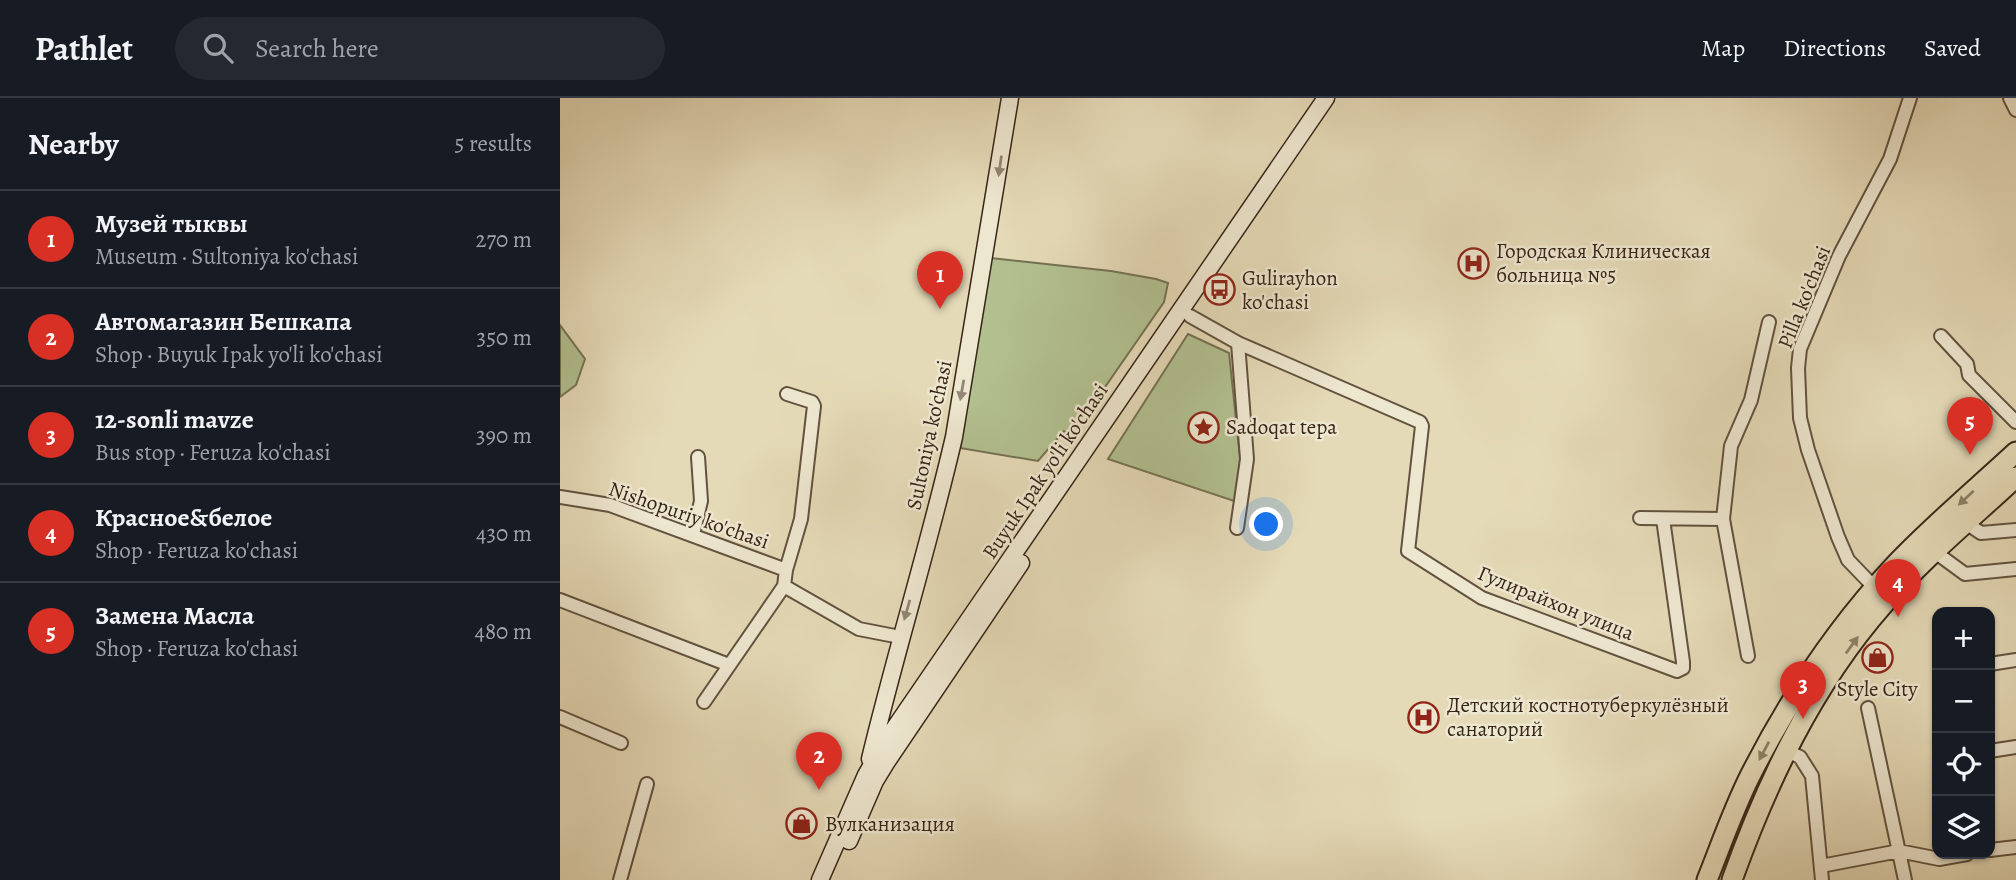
<!DOCTYPE html>
<meta charset="utf-8">
<style>
:root{--surface:#171b24;--page:#242831;--text:#f1f3f6;--muted:#9ea1a6;--line:#363941;--accent:#d93025}
body{margin:0;font-family:Alegreya,serif;background:var(--page);color:var(--text)}
.controls{position:absolute;right:21px;bottom:21px;display:grid;overflow:hidden;border-radius:14px;box-shadow:0 2px 5px #0004}
.controls button{width:63px;height:63px;display:grid;place-items:center;padding:0;border:0;border-bottom:2px solid var(--line);background:var(--surface);color:var(--text);font:35px sans-serif}
.you{position:absolute;left:707px;top:427px;width:24px;height:24px;margin:-18px;border:5px solid #fff;border-radius:50%;background:#1a73e8;box-shadow:0 0 0 10px #1a73e833}
.badge{display:grid;place-items:center;width:46px;height:46px;border-radius:50%;background:var(--accent);color:#fff;font-size:23px;font-weight:700}
.pin{position:absolute;translate:-50% -58px;filter:drop-shadow(0 2px 4px #0008)}
.pin::after{content:'';position:absolute;top:37px;width:24px;height:21px;background:inherit;clip-path:polygon(0 0,100% 0,50% 100%)}
.list{margin:0;padding:0;list-style:none}
h2{display:flex;justify-content:space-between;align-items:center;height:91px;margin:0;padding:0 28px;font-size:30px}
h2 small{font-size:23px;font-weight:400;color:var(--muted)}
.list li{display:grid;grid-template-columns:46px 1fr auto;gap:21px;align-items:center;box-sizing:border-box;height:98px;padding:0 28px;border-top:2px solid var(--line)}
.list b{display:block;font-size:26px;white-space:nowrap}
.list p{margin:0;font-size:23px;white-space:nowrap;color:var(--muted)}
.list em{font-size:23px;font-style:normal;color:var(--muted)}
.icon{flex:none;width:38px;height:38px;fill:none;stroke:currentColor;stroke-width:2;stroke-linecap:round;stroke-linejoin:round}
.map{position:relative;flex:none;width:1456px;height:782px;overflow:hidden}
header{display:flex;align-items:center;gap:42px;box-sizing:border-box;height:98px;padding:0 35px;background:var(--surface);border-bottom:2px solid var(--line)}
header strong{font-size:33px}
nav{display:flex;gap:38px;margin-inline-start:auto;font-size:24px}
.search{width:490px;height:63px;background:var(--page);display:flex;align-items:center;gap:18px;box-sizing:border-box;padding:0 24px;border-radius:38px;color:var(--muted);font-size:26px}
main{display:flex}
aside{flex:1;background:var(--surface)}
.map>svg:first-child{display:block}
.green{fill:#b2c090;stroke:#747254;stroke-width:2}
.lines{fill:none;stroke-linecap:round;stroke-linejoin:round}
.street-casing{stroke:#62523f;stroke-width:16}
.secondary-casing{stroke:#372517;stroke-width:19}
.primary-casing{stroke:#372517;stroke-width:23}
.street{stroke:#eee7d0;stroke-width:12}
.secondary{stroke:#eee7d0;stroke-width:16}
.primary{stroke:#e5dab7;stroke-width:19}
.oneway{fill:#928674}
.oneway2{fill:#8e8067}
.labels{text-anchor:middle;stroke-width:5;stroke-linejoin:round;paint-order:stroke}
.poi-label{font-size:21px;fill:#372517;stroke:#eee7d0;text-anchor:start}
.street-label{font-size:21px;fill:#372517;stroke:#eee7d0}
</style>
<header>
<strong>Pathlet</strong>
<div class="search"><svg class="icon" aria-label="search" viewBox="0 0 24 24"><circle cx="10" cy="10" r="6"/><path d="M15 15l6 6"/></svg>Search here</div>
<nav><a>Map</a><a>Directions</a><a>Saved</a></nav>
</header>
<main>
<aside>
<h2>Nearby<small>5 results</small></h2>
<ul class="list">
<li><span class="badge">1</span><div><b>Музей тыквы</b><p>Museum · Sultoniya ko'chasi</p></div><em>270 m</em></li>
<li><span class="badge">2</span><div><b>Автомагазин Бешкапа</b><p>Shop · Buyuk Ipak yo'li ko'chasi</p></div><em>350 m</em></li>
<li><span class="badge">3</span><div><b>12-sonli mavze</b><p>Bus stop · Feruza ko'chasi</p></div><em>390 m</em></li>
<li><span class="badge">4</span><div><b>Красное&amp;белое</b><p>Shop · Feruza ko'chasi</p></div><em>430 m</em></li>
<li><span class="badge">5</span><div><b>Замена Масла</b><p>Shop · Feruza ko'chasi</p></div><em>480 m</em></li>
</ul>
</aside>
<div class="map">
<svg width="1456" height="782" viewBox="0 0 1456 782">
<rect width="100%" height="100%" fill="#e5dab7"/>
<filter id="stains"><feTurbulence type="fractalNoise" baseFrequency=".00286" numOctaves="4"/><feColorMatrix values="0 0 0 0 .2 0 0 0 0 .09 0 0 0 0 .02 0 0 0 .5 -.17"/></filter>
<radialGradient id="worn" r=".72"><stop offset=".6" stop-color="#630" stop-opacity="0"/><stop offset="1" stop-color="#630" stop-opacity=".3"/></radialGradient>
<path class="green" d="M431,160L551,173L596,181L608,185L604,204L511,338L504,333L478,363L400,350Z
M0,227L25,261L16,287L0,299Z
M628,236L669,255L681,369L677,404L548,361Z"/>
<g class="lines">
<defs>
<path id="street" d="M1450,0L1456,12
M630,218L678,245
M1381,238L1407,266L1409,277L1456,324
M0,399L50,407L226,472L224,488L299,531L340,539
M1080,420L1163,421
M1406,425L1421,435L1456,432
M677,430L687,361L678,245L860,324L862,328L848,453L922,500L1117,573L1123,570V564L1103,421
M133,436L141,403L138,359
M1375,454L1405,476L1456,471
M226,472L241,421L254,308L252,304L227,296
M1315,490L1288,462L1278,439L1248,352L1240,320L1238,270L1240,251L1279,158L1330,61L1350,0
M0,502L169,567
M1188,558L1163,421L1171,348L1191,302L1209,224
M1430,566L1456,562
M144,604L224,488
M1308,610L1345,782
M0,619L61,645
M1227,653L1240,659L1252,678L1262,782
M1430,653L1456,649
M1430,752L1456,749
M1261,768L1339,753L1379,761L1407,756
M60,782L87,686"/>
<path id="secondary" d="M310,661C336,553 369,447 394,339L450,0
M289,743L315,683L326,665L461,465
M260,782L306,677L327,641L766,0"/>
<path id="primary" d="M1147,782C1161,747 1173,712 1190,678C1228,603 1277,529 1335,467C1373,427 1416,391 1456,354
M1172,782C1207,684 1253,587 1322,508C1362,461 1411,421 1456,379"/>
</defs>
<use href="#street" class="street-casing"/>
<use href="#secondary" class="secondary-casing"/>
<use href="#primary" class="primary-casing"/>
<use href="#street" class="street"/>
<use href="#secondary" class="secondary"/>
<use href="#primary" class="primary"/>
</g>
<defs><path id="oneway-solid" d="M-6-.8H1V-3.2L6.5 0L1 3.2V.8H-6Z" transform="scale(1.75)"/></defs>
<g class="oneway">
<use href="#oneway-solid" transform="translate(440 68) rotate(98)"/>
<use href="#oneway-solid" transform="translate(402 292) rotate(100)"/>
<use href="#oneway-solid" transform="translate(347 512) rotate(106)"/>
</g>
<g class="oneway2">
<use href="#oneway-solid" transform="translate(1406 400) rotate(137)"/>
<use href="#oneway-solid" transform="translate(1292 547) rotate(-54)"/>
<use href="#oneway-solid" transform="translate(1204 653) rotate(118)"/>
</g>
<defs>
<symbol id="hospital-ring" viewBox="-11 -11 22 22"><circle r="9.5" fill="#eee7d0" stroke="#8f2418" stroke-width="1.5"/><path d="M-5-5h3v3.5h4V-5h3V5h-3V1.5h-4V5h-3Z" fill="#8f2418"/></symbol>
<symbol id="bus-ring" viewBox="-11 -11 22 22"><circle r="9.5" fill="#eee7d0" stroke="#8f2418" stroke-width="1.5"/><path d="M-5-6H5V4H4V6H2V4H-2V6H-4V4H-5ZM-3.5-4V0h7V-4ZM-3.5 1.2v1.5H-2V1.2ZM2 1.2v1.5H3.5V1.2Z" fill="#8f2418"/></symbol>
<symbol id="sight-ring" viewBox="-11 -11 22 22"><circle r="9.5" fill="#eee7d0" stroke="#8f2418" stroke-width="1.5"/><path d="M0-6L1.8-2.2L6-1.7L2.9 1.2L3.7 5.4L0 3.3L-3.7 5.4L-2.9 1.2L-6-1.7L-1.8-2.2Z" fill="#8f2418"/></symbol>
<symbol id="shop-ring" viewBox="-11 -11 22 22"><circle r="9.5" fill="#eee7d0" stroke="#8f2418" stroke-width="1.5"/><path d="M-5-2.5h2.3a2.7 3.5 0 0 1 5.4 0H5L5.5 6h-11ZM-1.5-2.5h3a1.5 2.3 0 0 0-3 0Z" fill="#8f2418"/></symbol>
</defs>
<g fill-rule="evenodd">
<use href="#hospital-ring" x="896" y="148" width="35" height="35"/>
<use href="#bus-ring" x="642" y="174" width="35" height="35"/>
<use href="#sight-ring" x="626" y="312" width="35" height="35"/>
<use href="#shop-ring" x="1300" y="542" width="35" height="35"/>
<use href="#hospital-ring" x="846" y="602" width="35" height="35"/>
<use href="#shop-ring" x="224" y="708" width="35" height="35"/>
</g>
<g class="labels">
<g class="poi-label">
<text x="936" y="160">Городская Клиническая<tspan x="936" dy="24">больница №5</tspan></text>
<text x="682" y="187">Gulirayhon<tspan x="682" dy="24">ko'chasi</tspan></text>
<text x="666" y="336">Sadoqat tepa</text>
<text x="1317" y="598" text-anchor="middle">Style City</text>
<text x="887" y="614">Детский костнотуберкулёзный<tspan x="887" dy="24">санаторий</tspan></text>
<text x="265" y="733">Вулканизация</text>
</g>
<g class="street-label">
<text transform="translate(1244 199) rotate(-68)" y="7">Pilla ko'chasi</text>
<text transform="translate(369 337) rotate(-78)" y="7">Sultoniya ko'chasi</text>
<text transform="translate(485 373) rotate(-56)" y="7">Buyuk Ipak yo'li ko'chasi</text>
<text transform="translate(129 417) rotate(19)" y="7">Nishopuriy ko'chasi</text>
<text transform="translate(996 505) rotate(22)" y="7">Гулирайхон улица</text>
</g>
</g>
<rect width="100%" height="100%" filter="url(#stains)"/>
<rect width="100%" height="100%" fill="url(#worn)"/>
</svg>
<div class="controls">
<button>+</button>
<button>−</button>
<button><svg class="icon" aria-label="locate" viewBox="0 0 24 24"><circle cx="12" cy="12" r="6"/><path d="M12 2v4M12 18v4M2 12h4M18 12h4"/></svg></button>
<button><svg class="icon" aria-label="layers" viewBox="0 0 24 24"><path d="M12 4l9 5-9 5-9-5zM3 14l9 5 9-5"/></svg></button>
</div>
<div class="you"></div>
<div class="pin badge" style="left:380px;top:211px">1</div>
<div class="pin badge" style="left:259px;top:692px">2</div>
<div class="pin badge" style="left:1243px;top:621px">3</div>
<div class="pin badge" style="left:1338px;top:519px">4</div>
<div class="pin badge" style="left:1410px;top:357px">5</div>
</div>
</main>
